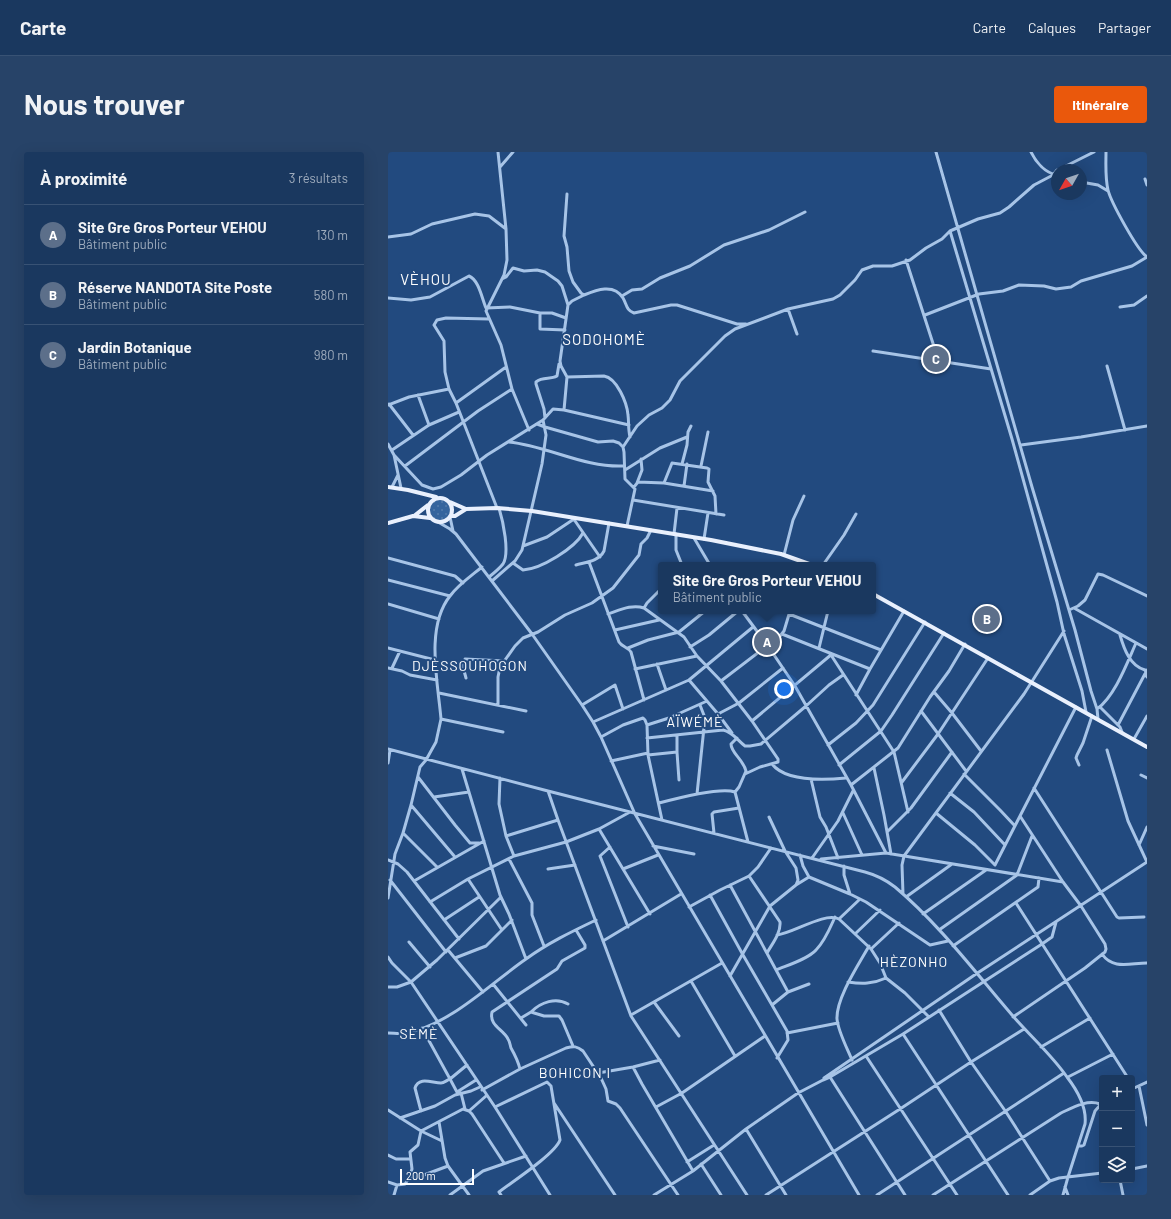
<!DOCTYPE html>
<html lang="fr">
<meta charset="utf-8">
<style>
:root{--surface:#1a385f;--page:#274368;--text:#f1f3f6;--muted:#9facbd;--line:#385274;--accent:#ea580c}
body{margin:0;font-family:Barlow,sans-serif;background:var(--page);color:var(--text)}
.controls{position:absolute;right:12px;bottom:12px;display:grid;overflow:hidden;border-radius:4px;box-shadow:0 4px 16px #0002}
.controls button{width:36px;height:36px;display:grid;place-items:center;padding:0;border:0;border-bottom:1px solid var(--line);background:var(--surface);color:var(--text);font:20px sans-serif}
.compass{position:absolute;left:663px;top:12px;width:36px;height:36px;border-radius:50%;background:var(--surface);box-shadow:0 4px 16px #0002;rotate:230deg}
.scale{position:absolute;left:12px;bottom:10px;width:74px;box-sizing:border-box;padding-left:4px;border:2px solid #fff;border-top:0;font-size:11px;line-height:14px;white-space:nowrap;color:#fff;-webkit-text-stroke:3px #224a7f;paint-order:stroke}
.you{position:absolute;left:396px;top:537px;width:14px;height:14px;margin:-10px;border:3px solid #fff;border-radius:50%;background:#1a73e8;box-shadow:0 0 0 6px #1a73e833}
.badge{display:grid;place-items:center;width:26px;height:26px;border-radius:50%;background:var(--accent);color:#fff;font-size:13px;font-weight:700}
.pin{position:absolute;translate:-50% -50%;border:2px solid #fff;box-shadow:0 1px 4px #0006}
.popup{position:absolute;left:270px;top:410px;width:218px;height:52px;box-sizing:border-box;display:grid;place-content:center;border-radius:4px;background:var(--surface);filter:drop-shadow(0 1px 3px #0005);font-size:13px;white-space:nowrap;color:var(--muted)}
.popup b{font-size:15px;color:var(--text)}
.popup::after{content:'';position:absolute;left:50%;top:100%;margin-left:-8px;border:8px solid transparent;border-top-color:var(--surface)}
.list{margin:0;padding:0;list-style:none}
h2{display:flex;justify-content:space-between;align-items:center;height:52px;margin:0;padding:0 16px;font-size:17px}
h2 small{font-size:13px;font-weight:400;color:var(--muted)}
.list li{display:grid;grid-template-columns:26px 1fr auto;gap:12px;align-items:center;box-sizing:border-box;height:60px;padding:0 16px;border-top:1px solid var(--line)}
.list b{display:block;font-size:15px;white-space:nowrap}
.list p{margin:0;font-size:13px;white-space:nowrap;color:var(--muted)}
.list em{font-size:13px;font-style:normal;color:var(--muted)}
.icon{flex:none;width:22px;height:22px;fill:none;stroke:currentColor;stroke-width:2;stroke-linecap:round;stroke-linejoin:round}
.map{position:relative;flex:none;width:759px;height:1043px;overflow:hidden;border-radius:4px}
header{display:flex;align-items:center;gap:24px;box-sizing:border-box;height:56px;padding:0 20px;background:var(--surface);border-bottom:1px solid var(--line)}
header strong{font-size:19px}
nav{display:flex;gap:22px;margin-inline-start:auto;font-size:14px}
.intro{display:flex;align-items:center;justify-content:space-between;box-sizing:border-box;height:96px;padding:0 24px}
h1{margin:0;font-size:28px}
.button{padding:10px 18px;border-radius:4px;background:var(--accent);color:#fff;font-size:14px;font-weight:700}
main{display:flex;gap:24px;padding:0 24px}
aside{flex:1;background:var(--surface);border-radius:4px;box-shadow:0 4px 16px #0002}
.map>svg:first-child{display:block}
.grass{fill:url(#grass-dots)}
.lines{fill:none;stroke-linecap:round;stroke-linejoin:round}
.minor{stroke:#a7c4e7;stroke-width:3}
.major{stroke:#e9f0fd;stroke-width:4}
.labels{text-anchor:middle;stroke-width:4;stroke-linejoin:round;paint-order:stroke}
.neighbourhood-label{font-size:14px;letter-spacing:1px;fill:#fff;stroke:#224a7f}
.quarter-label{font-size:15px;letter-spacing:1px;fill:#fff;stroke:#224a7f}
</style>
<header>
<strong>Carte</strong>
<nav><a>Carte</a><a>Calques</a><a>Partager</a></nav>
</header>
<div class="intro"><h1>Nous trouver</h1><a class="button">Itinéraire</a></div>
<main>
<aside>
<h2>À proximité<small>3 résultats</small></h2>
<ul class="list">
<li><span class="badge" style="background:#5c6f8a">A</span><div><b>Site Gre Gros Porteur VEHOU</b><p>Bâtiment public</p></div><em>130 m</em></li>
<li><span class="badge" style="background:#5c6f8a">B</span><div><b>Réserve NANDOTA Site Poste</b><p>Bâtiment public</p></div><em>580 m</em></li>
<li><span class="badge" style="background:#5c6f8a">C</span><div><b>Jardin Botanique</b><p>Bâtiment public</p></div><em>980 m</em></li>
</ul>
</aside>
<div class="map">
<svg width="759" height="1043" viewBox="0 0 759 1043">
<defs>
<pattern id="grass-dots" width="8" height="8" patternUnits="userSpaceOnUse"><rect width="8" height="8" fill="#35649d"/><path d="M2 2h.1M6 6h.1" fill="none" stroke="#537bac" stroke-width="1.8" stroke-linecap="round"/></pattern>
</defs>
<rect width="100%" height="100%" fill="#224a7f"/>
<path class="grass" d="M42 358a10 10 0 1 1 20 0a10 10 0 1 1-20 0Z"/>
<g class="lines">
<path class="minor" d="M110,0L118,77L119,108L116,123L98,159L113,193L124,237L141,278
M548,0L644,335L687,478L703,539L709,557L710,567
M643,0C648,10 657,21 669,23
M112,15L125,0
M670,18L706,0
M757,27L759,33
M693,30L710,33L720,39
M179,42L176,84L179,95L181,119L185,130L193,141L196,143C208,138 226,131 235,146C239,153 238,158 246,161L283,153H289L349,172H358
M562,79L624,287L669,450L676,482L694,539L698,560
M0,85L23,82L44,72L87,62L101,64L118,77
M518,108L551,210
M114,127L118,125L125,116L136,119L149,118L157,120L170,129L174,134L180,153L172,209L173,214L179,225L176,258
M234,144L244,138L254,137L272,126L302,114L336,93L381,78L417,60
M0,146L23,148L42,145L81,124C91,128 94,147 98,156L122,155L152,161
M180,153L184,149L196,143
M732,155L746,153L759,144
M400,157L409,182
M537,163L591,142L615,139L631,133L656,134L668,137L683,135L693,129L744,114L759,105C749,98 723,50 720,38C717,25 718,12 718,0
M101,167L58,166L49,168L46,173L56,189L57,220L61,237L68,251L109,356
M177,178L152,177V161H164L178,166
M485,199L603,217
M719,214L737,278
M179,225L216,224C229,226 239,251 240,263C241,270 240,277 242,285
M30,243L41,273
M68,251L118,215
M1,252L25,283
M0,253L21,245L61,237
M157,266L156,257L148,232V230C155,224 162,228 169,224L171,212
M149,272L157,275L210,290L225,289L231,291L235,295L236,300L237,327L247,337L239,374
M121,290C160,294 196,316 236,314
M0,292L6,303L13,336
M633,293L693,285L759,274
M235,295L249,274L261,263L274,256L282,248L292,229L337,184L347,177L400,157L445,147L452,143L467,128L474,118L485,114H504L522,108L538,96L554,87L562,79L590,67L612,61L621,55L646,33L665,23L669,18
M4,298L41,273L71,260
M6,303L34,333L45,337L53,335L73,323L99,303L155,268L165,257L176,258L241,273
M294,312L299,293L300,280L303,274
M17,314L90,259L124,237
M313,314L320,280
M237,318L272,296L299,285
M249,331L254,318L253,307
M276,331L284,311L319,316L321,317L320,330L327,344L328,362
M296,334L299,312
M4,335L10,323
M246,335L250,330L276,331L325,339
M245,348L336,363
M62,365L65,379
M185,366L212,405
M50,370L62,377L68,382L144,482L194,553L205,570L213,585L247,662L471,1043
M286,382L289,356
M288,382V398L294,413
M306,386L322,413
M316,387L320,361
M135,394L159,385L186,367
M396,403L405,368L416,344
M0,406L67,424L75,431
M201,410L231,490C234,495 240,495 243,500L256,548
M125,411L135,418C153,417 187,396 195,381
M188,413C199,410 211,409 216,399L221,371
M435,413L456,383L468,362
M101,425C106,421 111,417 115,412C122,401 115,369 111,356
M0,428L62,444
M104,429L127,409L134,398L154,312L158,283L155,268
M0,452L51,467
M256,456L259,451L273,437
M686,456L759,497
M681,458L690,454L697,448L710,422L715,423L759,444
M354,459L380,494L407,534L463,633L498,701
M220,462C232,458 244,452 256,456L296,485L309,504L333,529L364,569L390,607V610L372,615L357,622
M401,462L493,498
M227,478L271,468
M394,482L482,517
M732,483C736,497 742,514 757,518L759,525
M302,495L321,483L350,459
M0,496L47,508
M240,496L260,488L291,480L317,459
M431,496L440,459
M443,503L506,600L520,660
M269,512L278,538
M0,516L14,519L22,523L49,528
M4,516L12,499
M247,517L309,504
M78,526L75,515L77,507L116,509
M301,528L330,562L344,581
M333,529L392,484L396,479L402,459
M546,540L564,561L593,599
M51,541L138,559
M468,543L482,517L516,459
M110,553V525L112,515L127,494L135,486L150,480L177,463L204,451L225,436L251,403L253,392L259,386L263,378
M194,553L227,533L235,557
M712,555L732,575L734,580
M709,557C727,544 739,511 748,491
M533,559L578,619
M330,562L351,551L395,516
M53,567L115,580
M364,569L444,502
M205,570L301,528L365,475
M259,573L281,566L319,549
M730,573L759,518
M213,585L235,573L255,566L257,568L259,573L260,603L274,668
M259,586L335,578C345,580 349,588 357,594H362L373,592L418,554L441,533L455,523
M746,587L759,564
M440,593L468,571L485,553L537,470
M0,597L160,639L170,668L243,864L359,1043
M719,598L740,669L759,710
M289,600L291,628
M260,603L289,600V583
M223,609L260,601
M0,611L2,598
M384,612C398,630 437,628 458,626
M451,613L493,579L504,563L556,481
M691,613L688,606L689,603L695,591L704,564
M486,616L496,663L503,702
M74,617L112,743L121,762L138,807
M576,622L612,658L627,674
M753,623L759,626
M30,625L67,673L82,691H91
M112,626L111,652L118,684
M423,627L432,665L438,675L450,706
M514,630L550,582L600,506
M463,633L510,596L542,545L561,519L577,492
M646,636L729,765L731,766L756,765
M160,639L477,720C488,723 498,728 507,735C551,772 587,820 624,863C642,884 663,902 679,925C689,938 699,955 697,972L680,1025L675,1043
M347,640L351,635L358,619C355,607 343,601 343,592L349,586
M347,640L360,690
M562,641L586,660L617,693
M309,642L317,566L312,553
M46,645L81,640
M271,651C286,647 333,635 347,640
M23,653L67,705
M455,661L474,703
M548,661L587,693L607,713
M381,665L397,699L408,716L410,728L408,733
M211,677L262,762
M499,680L523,656L564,600
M15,681L49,715
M326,681L324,662L326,660L351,656
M751,693L759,675
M265,694L306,702
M222,695L212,704L240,775
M412,703L415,714L421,725L462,742L478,750L542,793L560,789
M126,704L118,684L170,668
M424,706L450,669L465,639
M121,707L144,751V763L156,794
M433,707L498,701L675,730
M0,708L10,712L19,720L71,787
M607,713L632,664
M456,714V723L462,742
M160,717L187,713
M235,717L270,703
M361,724L392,770C393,781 384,792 379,801
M80,727L114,778
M2,728L58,800
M26,729L96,689
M342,733L400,840
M515,742L514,713L516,704L636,542L676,479
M322,743L355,803L399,879L400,888L389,906
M518,745L564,712
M0,746L7,702L15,681L23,653L32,615L38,608L48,590L53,567C50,531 37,475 62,444C70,433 83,424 94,415
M42,750L80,727L126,704L178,690L211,677L242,660
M628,751L740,926
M301,755L332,738L361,724L370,715L383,696
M535,762L598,718
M451,767L472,747
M56,768L91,745
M551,778L629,723L644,684
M467,782L492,758
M389,783C406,781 436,760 451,767L483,797L492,811L498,826L517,841L541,865
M215,789L293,742
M21,790L42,815
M565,794L650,735L651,726
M483,797L511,771
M60,798L95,840
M714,802C725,818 742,811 759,811
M0,805L4,811L23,830L107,955L162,1043
M67,806L98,794L124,768
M388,818C400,813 420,807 428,798C437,789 442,776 447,765
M342,824L382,754L408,733L421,725
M303,829L347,904
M460,830C474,832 485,832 498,826
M105,832L138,873
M0,835H9L23,830L49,808L113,745
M266,850L291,884
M384,853L400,840L421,832
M551,858L583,910L618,960L662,1029
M143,860C153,850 168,845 180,852
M243,863L334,811
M625,865L697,816L717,800L718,797L717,792L693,754L675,730L632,664L688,555
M133,866L143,860L156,864H171L174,868L185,894
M34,876L62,927L79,913
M0,881C6,881 12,882 18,881C62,873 103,831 138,807C160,791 183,780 208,768
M399,881L450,871
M515,882L620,1043
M653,895L702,866
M478,904L569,1043
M464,908C459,896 450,879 449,867C448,846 471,812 481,794
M245,915L254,932L305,1019
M132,917C130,909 127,903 123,896C122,893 122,890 120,887C115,877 101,874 104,860L169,817L174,809L197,796V793L188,778
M210,921L245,915L272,908
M442,925L517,1043
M680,925L725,902
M436,926L588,822L759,710
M751,934L759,973
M744,937L759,930
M94,938L132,917L178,896C186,894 189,894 195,899L213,926L218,937L220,949L228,952L232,956L290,1043
M69,940L88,928
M73,941L77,957
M166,951L227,1043
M107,955L159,930L163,934L172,988C167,1002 124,1030 111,1040L113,1043
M268,955L294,941L377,884
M0,958L33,979L54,989
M33,959L27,936C31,924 44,931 53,931C56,931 59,928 62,927L70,942
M81,959L98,944
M12,966L47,954L67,943L83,939L92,935
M51,970L57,1006L60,1014L81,1043
M358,977L398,1043
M690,994H694L696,993L707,959L714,951
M0,1003L8,1007H22
M299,1010L326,993
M313,1012L333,1043
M744,1017L759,1014
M21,1026L24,1017L22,1000L30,993L33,979L75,957L81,959L84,962L116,1011
M732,1028L735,1043
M0,1030L9,1033L17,1032L21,1026H28L60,1014
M677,1035L680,1043
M6,1043L9,1033
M62,1043L95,1019L138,1004
M266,1043L305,1019L358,977L410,941L435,928L442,925L515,882L654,792L664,785L668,770
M378,1043L512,957L583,910L636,877
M489,1043L676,921
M545,1043L673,961C684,956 699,947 712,952
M642,1043L662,1029L671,1026L714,1021"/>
<path class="major" d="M0,335L20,338L48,345
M40 358a12 12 0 1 1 24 0a12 12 0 1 1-24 0Z
M62,350L78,357L109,356L144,359L323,388L393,402L424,413
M26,364L40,353
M63,364H67L78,357
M0,371L25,364L42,366
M485,442L759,595"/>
</g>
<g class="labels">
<g class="neighbourhood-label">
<text x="82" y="519">DJÈSSOUHOGON</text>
<text x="307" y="575">AÏWÉMÈ</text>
<text x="526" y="815">HÈZONHO</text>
<text x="31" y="887">SÈMÈ</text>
<text x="187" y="926">BOHICON I</text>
</g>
<g class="quarter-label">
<text x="38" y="133">VÈHOU</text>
<text x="216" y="193">SODOHOMÈ</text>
</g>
</g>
</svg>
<div class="controls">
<button>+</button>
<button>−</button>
<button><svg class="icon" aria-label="layers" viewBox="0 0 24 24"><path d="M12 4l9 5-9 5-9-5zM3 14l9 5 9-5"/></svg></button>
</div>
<svg class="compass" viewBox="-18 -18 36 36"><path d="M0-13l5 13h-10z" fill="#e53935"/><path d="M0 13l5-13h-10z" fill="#9facbd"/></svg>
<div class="scale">200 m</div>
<div class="you"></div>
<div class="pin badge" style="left:379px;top:490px;background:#5c6f8a">A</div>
<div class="popup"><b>Site Gre Gros Porteur VEHOU</b>Bâtiment public</div>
<div class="pin badge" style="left:599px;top:467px;background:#5c6f8a">B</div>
<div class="pin badge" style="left:548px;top:207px;background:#5c6f8a">C</div>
</div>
</main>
